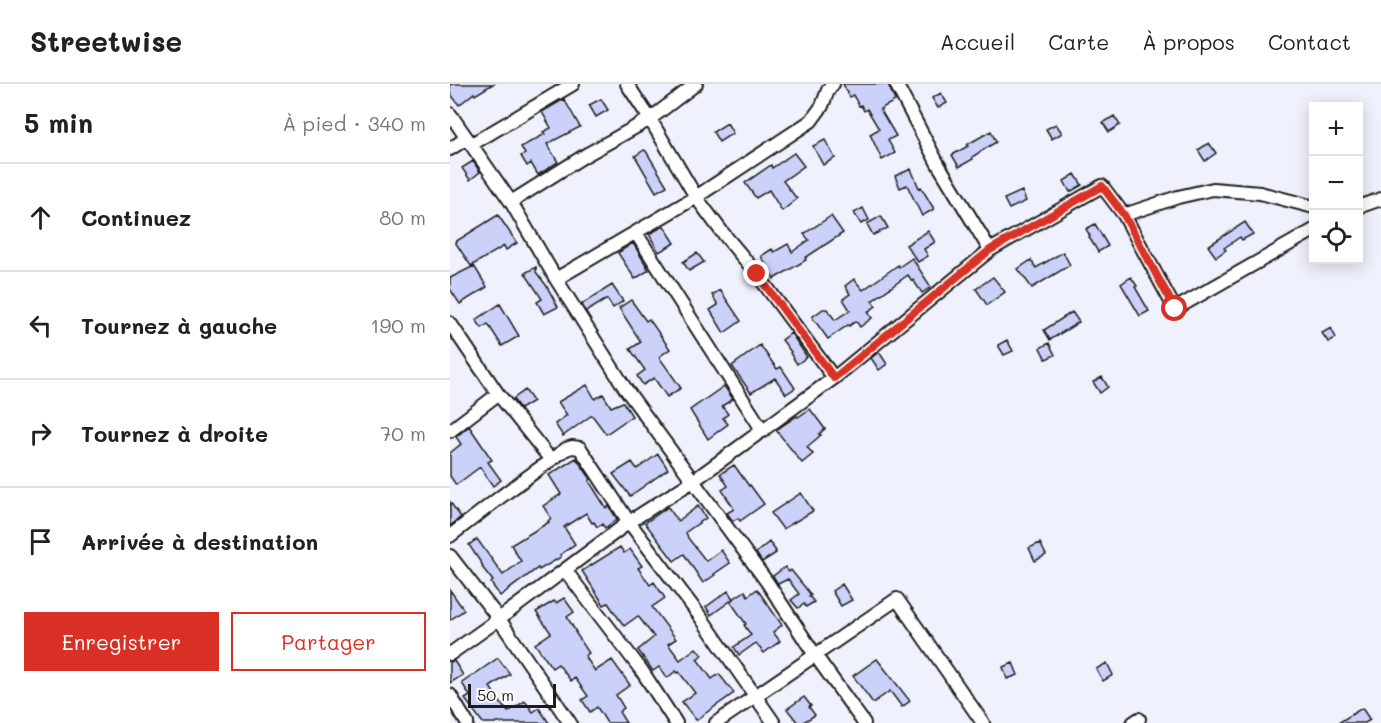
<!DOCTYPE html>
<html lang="fr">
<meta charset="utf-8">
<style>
:root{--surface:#fff;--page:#f2f2f2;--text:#202124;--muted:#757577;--line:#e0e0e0;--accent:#d93025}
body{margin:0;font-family:Mali,sans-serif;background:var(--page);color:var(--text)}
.controls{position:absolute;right:18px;top:18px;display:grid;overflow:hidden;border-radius:0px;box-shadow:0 3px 15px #0003}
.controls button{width:54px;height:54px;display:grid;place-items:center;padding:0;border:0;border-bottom:2px solid var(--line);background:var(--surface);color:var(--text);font:30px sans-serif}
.scale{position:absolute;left:18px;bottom:15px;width:88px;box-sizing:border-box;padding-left:6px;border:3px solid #1c1c1c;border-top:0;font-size:16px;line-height:21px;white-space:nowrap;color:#1c1c1c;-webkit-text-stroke:4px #fff;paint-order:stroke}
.stop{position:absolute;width:18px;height:18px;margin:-14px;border:4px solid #d93025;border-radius:50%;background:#fff}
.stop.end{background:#d93025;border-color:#fff;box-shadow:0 2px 6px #0008}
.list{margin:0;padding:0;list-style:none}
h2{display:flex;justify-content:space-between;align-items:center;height:78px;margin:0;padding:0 24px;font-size:26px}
h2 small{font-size:20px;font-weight:400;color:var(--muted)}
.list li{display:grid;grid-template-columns:39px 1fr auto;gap:18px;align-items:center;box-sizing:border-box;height:108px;padding:0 24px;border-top:2px solid var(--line)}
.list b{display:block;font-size:22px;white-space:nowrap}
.list em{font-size:20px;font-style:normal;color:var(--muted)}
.actions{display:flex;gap:12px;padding:18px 24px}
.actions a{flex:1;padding:14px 0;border:2px solid var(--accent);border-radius:0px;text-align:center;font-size:21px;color:var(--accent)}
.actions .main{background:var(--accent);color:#fff}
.icon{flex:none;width:33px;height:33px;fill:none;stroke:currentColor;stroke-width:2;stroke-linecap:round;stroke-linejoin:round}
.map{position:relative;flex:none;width:931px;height:639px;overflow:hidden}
header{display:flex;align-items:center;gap:36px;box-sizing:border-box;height:84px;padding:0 30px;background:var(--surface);border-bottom:2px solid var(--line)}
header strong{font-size:28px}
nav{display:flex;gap:33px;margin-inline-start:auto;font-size:21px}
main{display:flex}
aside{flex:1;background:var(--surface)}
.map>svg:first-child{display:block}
.building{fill:#cbd1f9;stroke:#1c1c1c;stroke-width:1.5}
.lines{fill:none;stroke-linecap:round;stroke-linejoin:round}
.minor-casing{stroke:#1c1c1c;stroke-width:16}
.minor{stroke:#fff;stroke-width:12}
.route{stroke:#d93025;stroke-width:8}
</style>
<header>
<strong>Streetwise</strong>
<nav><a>Accueil</a><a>Carte</a><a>À propos</a><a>Contact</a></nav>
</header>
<main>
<aside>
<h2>5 min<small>À pied · 340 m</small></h2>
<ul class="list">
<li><svg class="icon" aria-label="ahead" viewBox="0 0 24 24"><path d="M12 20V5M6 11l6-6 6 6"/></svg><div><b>Continuez</b></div><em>80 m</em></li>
<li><svg class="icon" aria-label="left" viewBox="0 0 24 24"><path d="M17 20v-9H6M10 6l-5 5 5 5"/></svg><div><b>Tournez à gauche</b></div><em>190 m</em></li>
<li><svg class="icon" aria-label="right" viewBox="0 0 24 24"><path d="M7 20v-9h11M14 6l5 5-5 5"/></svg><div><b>Tournez à droite</b></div><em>70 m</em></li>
<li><svg class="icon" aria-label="arrive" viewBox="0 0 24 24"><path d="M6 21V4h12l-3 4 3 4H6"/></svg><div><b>Arrivée à destination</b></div></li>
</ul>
<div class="actions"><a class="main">Enregistrer</a><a>Partager</a></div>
</aside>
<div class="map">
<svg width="931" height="639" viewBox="0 0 931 639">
<rect width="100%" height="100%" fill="#eff1fd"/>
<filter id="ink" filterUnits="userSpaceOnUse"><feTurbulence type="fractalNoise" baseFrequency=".0167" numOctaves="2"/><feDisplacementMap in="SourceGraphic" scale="12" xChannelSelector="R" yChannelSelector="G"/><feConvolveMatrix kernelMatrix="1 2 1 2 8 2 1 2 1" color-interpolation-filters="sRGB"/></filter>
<g filter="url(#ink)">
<path class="building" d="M0,0H43L25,11L24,9L9,21L0,9Z
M393,0H438L445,17L430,25L446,52L438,56L445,69L432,76L420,50L429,45L417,25L414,27L411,21L409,22L403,11L400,13Z
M491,9L497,19L488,24L482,14Z
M114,15L130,43L97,60L108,78L88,91L81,79L77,82L71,72L75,70L71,63L95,50L93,48L101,44L92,28Z
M151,15L158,26L146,33L139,21Z
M664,32L670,41L659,48L653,39Z
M277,39L283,49L269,58L263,48Z
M606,40L612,49L602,55L596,45Z
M541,47L546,58L522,73L523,75L509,83L502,71L518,62L517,61L520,59Z
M375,56L385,74L373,81L363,62Z
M759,59L766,69L755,77L748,66Z
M194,66L196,67L217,102L206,108L185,72Z
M344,69L354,82L333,97L347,115L332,127L319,106L306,114L295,99L321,81L322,84Z
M23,77L30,88L20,96L12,84Z
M461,85L469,104L471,103L484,125L472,132L457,101L450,104L445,92Z
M625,90L632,101L620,108L614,97Z
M572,107L576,117L559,125L554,115Z
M413,124L419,136L411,140L404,129Z
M48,131L67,159L56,166L54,162L21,182L5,158Z
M381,132L393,149L355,174L356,176L324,195L311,172L322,165L324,168L338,160L342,168L359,156L354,150Z
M431,132L438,144L423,151L417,140Z
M795,138L803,150L792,156L790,153L774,164L776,166L766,173L758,162Z
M645,140L658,162L648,168L639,153L640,152L636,145Z
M214,142L225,159L209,168L199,150Z
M478,147L485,158L474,165L478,172L468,178L456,161Z
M183,159L199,186L185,195L168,169Z
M613,168L620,181L582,204L568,185L581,176L586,184Z
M247,169L254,178L239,187L233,178Z
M462,174L481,203L472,209L463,196L462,197L458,191L422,217L426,222L418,228L422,234L410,243L406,237L399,242L398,241L378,255L362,233L373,225H377L385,236L400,226L393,215L400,210L395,202L404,195L413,206L448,181L449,183Z
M24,182L37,203L10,220L0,205V194Z
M86,183V188L96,201L108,223L94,230L87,218L92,215L75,189Z
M543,193L555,208L537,221L526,205Z
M681,193L687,202L685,203L699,227L690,232L671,200Z
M162,201L173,217L163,224L157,215L136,228L132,220Z
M270,206L291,237L274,249L260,226L268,221L262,211Z
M181,216L196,237L199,235L220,265L209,273L231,304L217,313L204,294L193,301L187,292L195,286L180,265L191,258L169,224Z
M50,220L69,252L52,262L38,240L32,244L26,236Z
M622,228L629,238L600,256L594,246Z
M881,244L886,254L878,258L872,249Z
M341,249L357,273L347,280L340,269L341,268L332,256Z
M557,256L563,267L554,271L548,261Z
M599,259L605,271L596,275L590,264Z
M310,261L327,285L331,283L345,304L336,310L325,294L301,309L282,282Z
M429,268L437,280L429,286L421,274Z
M652,293L658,303L650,309L643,298Z
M137,301L145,315L153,310L161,323L173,318L182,332L156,350L142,331L113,352L105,340L117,331L108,318Z
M274,302L283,315L272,322L278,330L273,334L278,340L258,355L240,326Z
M75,306L83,317L70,325L63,315Z
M360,325L375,345L369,350L371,351L357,363L363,370L352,379L326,346L347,332L348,333Z
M19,342L42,376L38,378L51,396L43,402L30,383L6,401L0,392V369L11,360L6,353Z
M208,370L218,385L180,412L163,390L182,378L187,385Z
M126,374L141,395L139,397L156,424L159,422L167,435L155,444L152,440L147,443L144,438L142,439L136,429L114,443L125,460L110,471L111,473L89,486L88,484L50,512L41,499L43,497L32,483L33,482L19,461L27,455L53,491L71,477L61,461L99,438L98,437L101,434L93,422L111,410L99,391Z
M284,381L299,402L300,401L314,420L290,437L288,434L283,437L277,429L284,425L272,406L278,402L270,390Z
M351,409L363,427L333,445L321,429Z
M0,418L11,433L0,442Z
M248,422L256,434L236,448L238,454L256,477L271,466L280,479L264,490L265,491L253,499L234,470L224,477L195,439L218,423L228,437Z
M319,458L326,467L325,468L326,469L312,478L306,469Z
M590,459L596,471L585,477L579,464Z
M170,463L174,469L180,465L192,482L188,484L200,501L204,498L215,514L202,523L226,555L218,560L230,576L246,564L252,571L247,575L262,595L269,590L284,609L246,636L232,618L245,609L229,588L227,589L226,587L217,594L209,583L203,587L188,566L204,553L188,532L174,542L158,519L154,521L132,487Z
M335,483L339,488L341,486L361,511L359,512L364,518L356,523L354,520L348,524L341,516L349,510L338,495L328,500L323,492Z
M392,500L402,516L391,522L382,507Z
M307,505L332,541L323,548L330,557L314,569L306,559L289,571L284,563L301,551L294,541L296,540L280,517L295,507L298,512Z
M0,506L14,526L0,536Z
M278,507L283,515L261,531L256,523Z
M114,514L124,528L117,533L126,548H125L139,569L135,572L145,587L162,576L180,601L166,611L174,624L169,628L176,639H157L147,623L140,628L132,616L138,612L125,594L121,597L108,580L102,584L85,560L101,549L86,528L104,517L106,519Z
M48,574L60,590L40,603L54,624H55L58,628L75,617L83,628L89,624L99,639H33L15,615L20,612L12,599Z
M427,575L460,617L452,623L440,607L423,619L403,592Z
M4,577L13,591L0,599V578Z
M563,579L568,591L557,595L553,583Z
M657,579L663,591L653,597L646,585Z
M354,613L361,622L359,623L365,631L352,639H348L337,625Z
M912,624L920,636L915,639H888Z"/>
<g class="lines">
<defs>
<path id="minor" d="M177,0L200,35L246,113L272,148L307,190L384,294
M446,0L488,80L540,166
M0,30L61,118L106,195L175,304L317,498L365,571L414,639
M22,60L123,0
M0,65L17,54
M61,118L134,72L200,35L246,0
M908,123L931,115
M674,131L725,225L864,146
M186,149L313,347
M106,195L246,113L361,37L372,22L378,6L383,0
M0,239L48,310L101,376
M0,347L48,310
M0,452L53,411L116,365L122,363L130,364L179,438L252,535L324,639
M0,472L49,535L120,639
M115,486L192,587L226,639
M0,570L49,535L179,438L243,397L384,294L540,166L652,102L674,131L728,113L763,105L810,109L864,123
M0,611L17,639
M266,639L447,515L533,639
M683,639L689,635"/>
</defs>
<use href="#minor" class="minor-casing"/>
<use href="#minor" class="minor"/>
</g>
</g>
<g class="lines" filter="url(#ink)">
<path class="route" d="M307,190L384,294L540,166L652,102L674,131L725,225"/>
</g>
</svg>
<div class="controls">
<button>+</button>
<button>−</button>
<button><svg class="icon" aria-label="locate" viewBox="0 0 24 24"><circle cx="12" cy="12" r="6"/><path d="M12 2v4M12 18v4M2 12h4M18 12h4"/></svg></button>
</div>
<div class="scale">50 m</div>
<div class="stop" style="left:725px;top:225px"></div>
<div class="stop end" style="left:307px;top:190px"></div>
</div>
</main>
